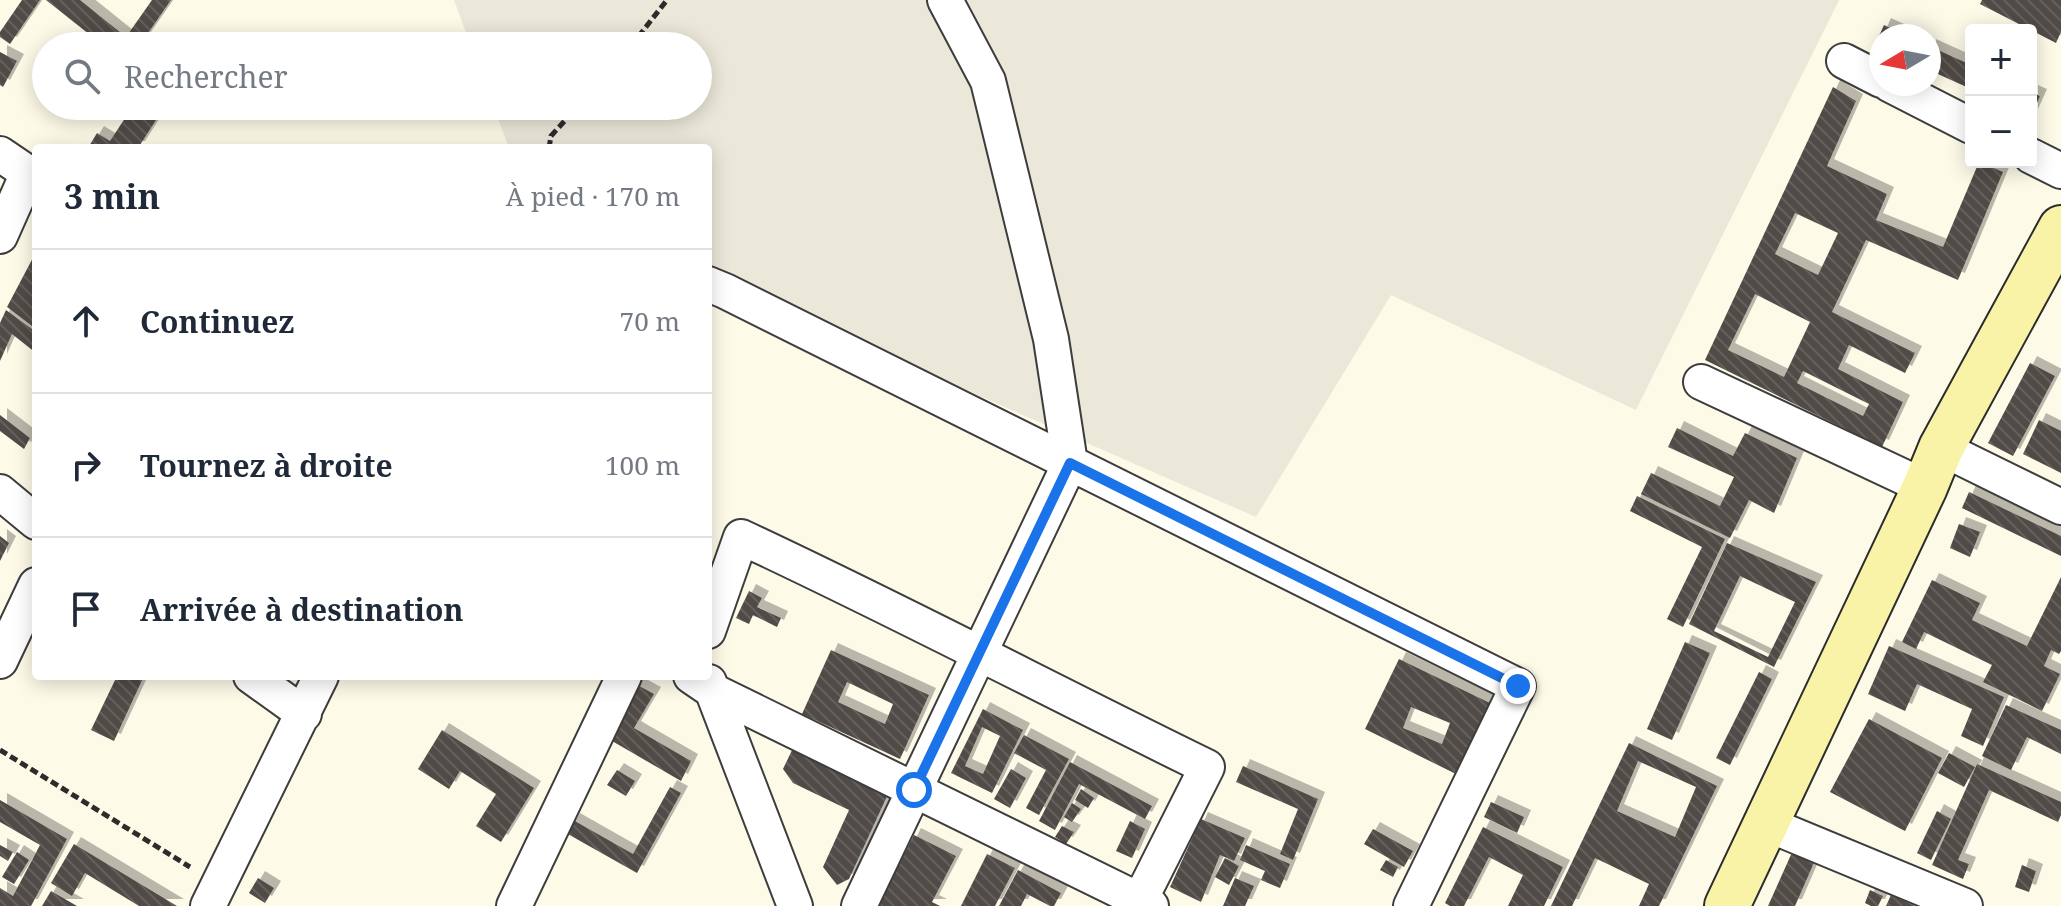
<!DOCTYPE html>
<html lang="fr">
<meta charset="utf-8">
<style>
:root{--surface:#fff;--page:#f6f6f7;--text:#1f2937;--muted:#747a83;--line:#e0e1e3}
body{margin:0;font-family:"Noto Serif",serif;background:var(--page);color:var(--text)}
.controls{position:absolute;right:24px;top:24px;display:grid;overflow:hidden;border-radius:8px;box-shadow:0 4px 20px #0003}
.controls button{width:72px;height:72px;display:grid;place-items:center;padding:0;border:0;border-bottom:2px solid var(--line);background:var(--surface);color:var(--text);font:40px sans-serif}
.compass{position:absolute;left:1869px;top:24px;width:72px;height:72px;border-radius:50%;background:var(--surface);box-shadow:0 4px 20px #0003;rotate:260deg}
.stop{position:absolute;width:24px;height:24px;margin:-18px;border:6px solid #1a73e8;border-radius:50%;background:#fff}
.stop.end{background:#1a73e8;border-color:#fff;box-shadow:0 2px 8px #0008}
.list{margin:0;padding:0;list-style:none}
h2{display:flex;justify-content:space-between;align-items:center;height:104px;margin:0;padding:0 32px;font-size:34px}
h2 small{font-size:26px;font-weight:400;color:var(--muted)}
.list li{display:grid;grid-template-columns:52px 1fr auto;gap:24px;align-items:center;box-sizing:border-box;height:144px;padding:0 32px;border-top:2px solid var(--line)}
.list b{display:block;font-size:30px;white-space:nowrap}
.list em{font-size:26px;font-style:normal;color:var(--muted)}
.icon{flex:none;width:44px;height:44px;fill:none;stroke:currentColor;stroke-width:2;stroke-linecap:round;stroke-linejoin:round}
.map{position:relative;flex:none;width:2061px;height:906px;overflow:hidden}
.search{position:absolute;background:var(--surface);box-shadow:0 4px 20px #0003;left:32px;top:32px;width:680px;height:88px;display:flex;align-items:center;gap:20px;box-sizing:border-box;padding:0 28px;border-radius:44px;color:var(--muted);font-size:30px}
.panel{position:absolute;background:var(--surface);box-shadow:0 4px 20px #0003;left:32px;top:144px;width:680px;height:536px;border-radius:8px}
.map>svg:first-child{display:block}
.plaza{fill:#ebe7d9}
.building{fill:url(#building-back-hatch);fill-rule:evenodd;filter:url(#shadow)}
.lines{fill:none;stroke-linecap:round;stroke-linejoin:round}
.street-casing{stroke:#3d3d3d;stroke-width:38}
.secondary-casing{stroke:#2c2c2c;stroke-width:48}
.path{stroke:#2c2c2c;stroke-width:5;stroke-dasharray:8 4;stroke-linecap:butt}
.street{stroke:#fff;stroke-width:34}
.secondary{stroke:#f9f3a7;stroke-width:44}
.route{stroke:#1a73e8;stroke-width:10}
</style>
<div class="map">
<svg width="2061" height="906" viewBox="0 0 2061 906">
<defs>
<pattern id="building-back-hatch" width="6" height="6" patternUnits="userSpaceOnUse" patternTransform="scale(2)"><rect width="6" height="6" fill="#514b47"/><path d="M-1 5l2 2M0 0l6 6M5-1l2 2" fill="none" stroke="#65605d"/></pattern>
<filter id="shadow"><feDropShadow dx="7" dy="-7" stdDeviation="0" flood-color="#0004"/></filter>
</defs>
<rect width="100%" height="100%" fill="#fdfae8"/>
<path class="plaza" d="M454,0H1839L1636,410L1391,295L1256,517L708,277V148H509L493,106H698V46H471Z"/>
<path class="building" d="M22,0H40L10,44L0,37V32Z
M46,0H80L126,37L152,0H171L139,46H104Z
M1982,0H2061V32L2056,43L1980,4Z
M1884,25L1908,36H1881V48L1875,45Z
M1929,46L1971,65V89L1929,70Z
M0,52L17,61L3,87L0,85Z
M1833,87L1856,101L1827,166L1887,194L1876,220L1943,247L1979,162L2003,172L1958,280L1866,240L1832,312L1915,353L1905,373L1849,345L1838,369L1903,402L1882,447L1705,360ZM1795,213L1838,233L1818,275L1775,254ZM1755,294L1810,322L1784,377L1728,350ZM1803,371L1869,404L1863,416L1797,383Z
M2031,92L2040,96L2031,116Z
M133,106H165L138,148H88L97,133L110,141Z
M36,252V295L32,303L36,306V329L7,307Z
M6,310L36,332V353L12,334L0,361V323Z
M2030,363L2055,376L2013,456L1988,443Z
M0,415L30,438L24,449L0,431Z
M2039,420L2061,431V473L2023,454Z
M1677,428L1733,456L1745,433L1797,458L1774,513L1749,500L1730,538L1641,494L1651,473L1720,506L1734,477L1668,447Z
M1969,492L2061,536V556L1962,508Z
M1637,496L1725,539L1683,627L1667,619L1702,547L1630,511Z
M1959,524L1980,532L1970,557L1950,548Z
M0,536L9,543L0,561Z
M1727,543L1816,582L1774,667L1689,624ZM1740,576L1795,602L1768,657L1714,631Z
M2061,577V651L2059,654L2051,650L2044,666L2060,674L2042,711L1983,682L1992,665L1924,632L1916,649L1902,642L1932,580L1980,603L1972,620L2027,646Z
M749,591L762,598L757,607L781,618L777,627L753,615L749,624L736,618Z
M1685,642L1710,653L1672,740L1647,729Z
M1889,646L2004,697L1983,746L1961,736L1972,709L1917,684L1905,711L1868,694Z
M831,650L929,695L900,759L802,714ZM847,682L893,704L885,724L838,702Z
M1399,659L1492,704L1458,775L1365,729ZM1411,707L1450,723L1442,744L1403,728Z
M1759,672L1772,679L1730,765L1716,758Z
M117,676H144L114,741L91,730Z
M630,681L654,694L634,728L691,761L681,781L600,734Z
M2006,705L2061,730V754L2027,737L2011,770L1982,756Z
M983,709L1023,730L992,793L951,773ZM982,727L1000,736L983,774L965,766Z
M1869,719L1942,758L1905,831L1830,792Z
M442,730L534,788L501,842L476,826L496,794L460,771L449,789L418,769Z
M1024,735L1069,759L1039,815L1026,808L1046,770L1014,753Z
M1629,743L1717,786L1659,906H1639L1649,884L1595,858L1572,906H1551ZM1638,761L1696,787L1675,837L1617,811Z
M794,746L889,792L849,879L837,885L823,867L849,810L793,783L783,769Z
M1949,753L1975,767L1964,787L1938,773Z
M1070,762L1152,806L1145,819L1079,784L1055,830L1039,821Z
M1977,764L2061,802V815L2058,822L1989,790L1958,860L1969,864L1963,879L1932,865Z
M1243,766L1318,799L1293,860L1280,854L1298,809L1236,782Z
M1011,769L1026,778L1010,808L994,799Z
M617,770L635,781L626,796L607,785Z
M670,787L681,793L637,873L566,833L573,820L633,854Z
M1081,789L1094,798L1088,808L1075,800Z
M0,800L67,839L31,906H0V888L13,896L40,845L0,822Z
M1491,802L1524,817L1517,833L1484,817Z
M1072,803L1081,809L1072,822L1064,817Z
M1937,811L1951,819L1931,860L1917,853Z
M1201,819L1245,838L1234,861L1220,855L1201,902L1170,887Z
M1130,821L1145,829L1132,858L1116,851Z
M1062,826L1074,832L1066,844L1055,837Z
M1483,827L1563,867L1544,906H1508L1523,875L1489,857L1464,906H1450L1445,903Z
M1373,829L1413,851L1404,867L1364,844Z
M914,835L956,856L932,902L940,906H878Z
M74,844L177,906H139L85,873L72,896L51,883Z
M0,845L13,852L8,861L0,856Z
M1246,845L1290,864L1280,888L1261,880L1265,871L1240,860Z
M1794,848L1816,858L1795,906H1768Z
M17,852L29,860L14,884L2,877Z
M987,854L1015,868L995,906H961Z
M1225,858L1239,866L1229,885L1215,877Z
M1386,860L1398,867L1393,877L1380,870Z
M2022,865L2036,871L2029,892L2015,887Z
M1018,870L1061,893L1054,906H1050L1027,894L1021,906H999Z
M258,878L274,888L265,903L249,893Z
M1235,878L1254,886L1245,906H1223Z
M1870,890L1883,896L1878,906H1871L1865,903Z
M51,891L77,906H42Z
M1891,895L1915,906H1886Z"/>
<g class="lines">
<defs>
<path id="street" d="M1844,61L1881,80
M1889,84L1971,126
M0,154L28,173L0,236
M2031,156L2061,171
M708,284L725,291L1518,686L1411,906
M1701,382L1925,487
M1941,448L2061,507
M0,492L36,522
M708,631L741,537C898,610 1051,691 1207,767L1137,906
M0,661L36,585
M251,676L304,714
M691,676L713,691L1151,906
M709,682L795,906
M1767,824L1965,906
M208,906L321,676
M514,906L624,676
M859,906L1070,463L1051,339L988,81L945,0"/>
<path id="secondary" d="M1727,906L1925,487L1941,448L2061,228"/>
</defs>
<use href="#street" class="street-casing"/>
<use href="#secondary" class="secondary-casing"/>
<path class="path" d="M631,46L667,0
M549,148L551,136L578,106
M0,750L190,867"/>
<use href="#street" class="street"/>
<use href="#secondary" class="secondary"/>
</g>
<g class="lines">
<path class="route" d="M914,790L1070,463L1518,686"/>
</g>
</svg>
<div class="controls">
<button>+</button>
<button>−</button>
</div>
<svg class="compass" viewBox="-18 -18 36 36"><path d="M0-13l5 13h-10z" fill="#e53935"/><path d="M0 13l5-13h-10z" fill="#747a83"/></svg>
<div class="stop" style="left:914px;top:790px"></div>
<div class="stop end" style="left:1518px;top:686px"></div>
<div class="search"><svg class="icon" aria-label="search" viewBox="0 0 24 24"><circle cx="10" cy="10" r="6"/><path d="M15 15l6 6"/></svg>Rechercher</div>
<section class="panel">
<h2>3 min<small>À pied · 170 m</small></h2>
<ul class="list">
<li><svg class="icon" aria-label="ahead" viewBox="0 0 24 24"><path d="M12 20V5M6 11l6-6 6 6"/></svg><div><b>Continuez</b></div><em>70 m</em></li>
<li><svg class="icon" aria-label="right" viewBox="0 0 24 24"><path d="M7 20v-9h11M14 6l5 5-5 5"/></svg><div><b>Tournez à droite</b></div><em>100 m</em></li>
<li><svg class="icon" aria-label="arrive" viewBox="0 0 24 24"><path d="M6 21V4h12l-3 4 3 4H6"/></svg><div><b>Arrivée à destination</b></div></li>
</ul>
</section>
</div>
